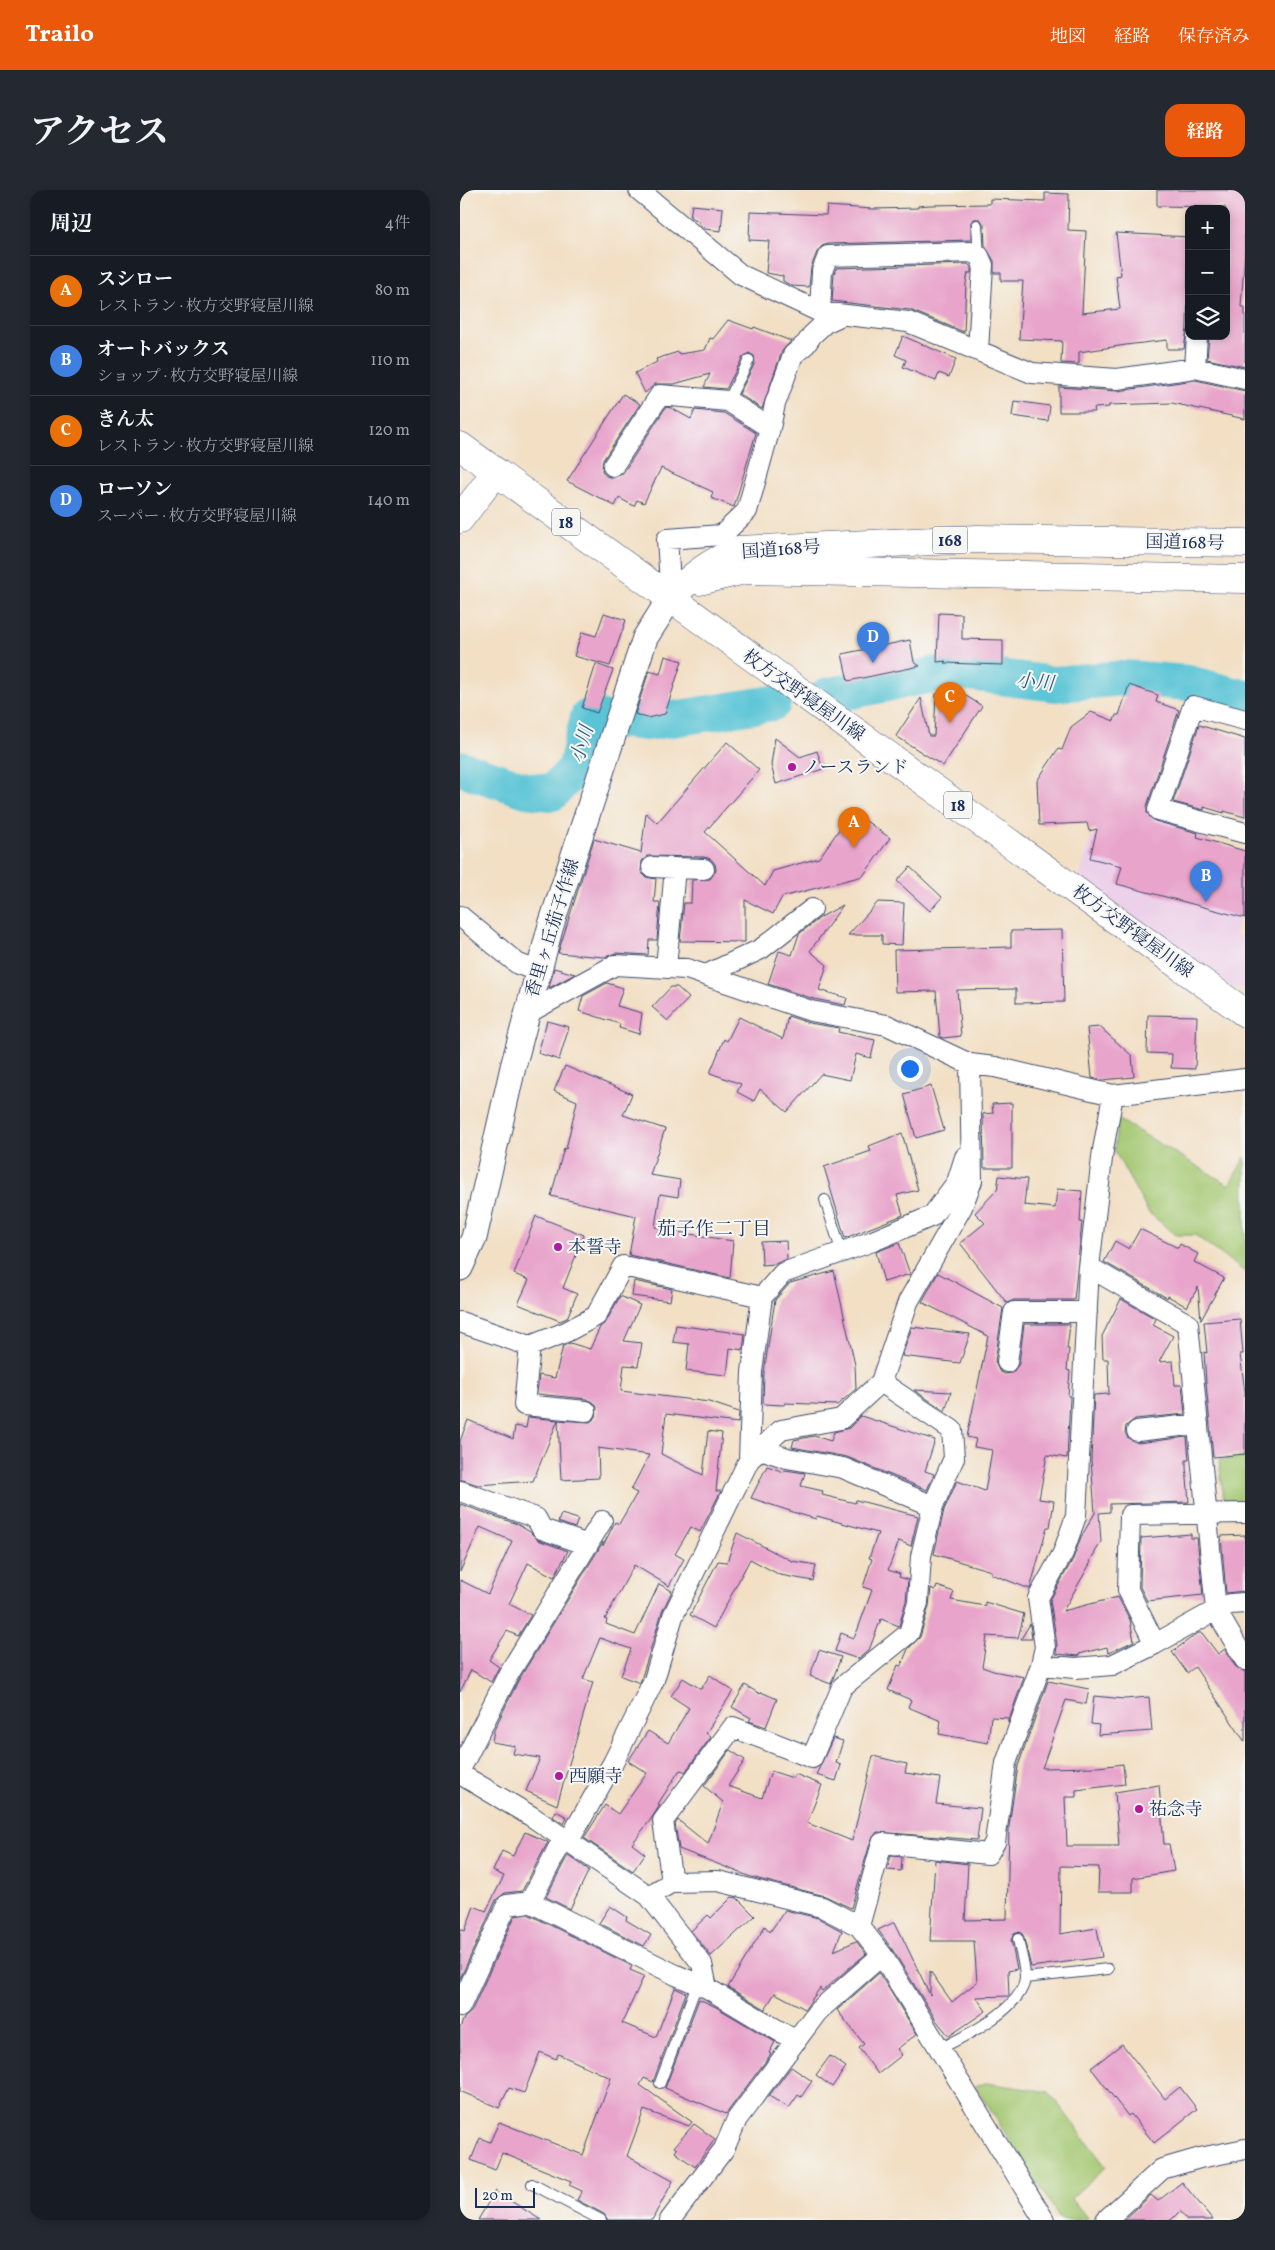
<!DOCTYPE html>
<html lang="ja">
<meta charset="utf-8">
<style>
:root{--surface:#171b24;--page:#242831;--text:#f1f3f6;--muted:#9ea1a6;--line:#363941;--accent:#ea580c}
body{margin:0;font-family:Vollkorn,"Noto Serif JP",serif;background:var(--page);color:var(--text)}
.controls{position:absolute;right:15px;top:15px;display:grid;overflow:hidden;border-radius:10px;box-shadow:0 2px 8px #0003}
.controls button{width:45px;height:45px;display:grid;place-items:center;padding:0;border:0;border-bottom:1px solid var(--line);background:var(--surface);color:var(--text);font:25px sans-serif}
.scale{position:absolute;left:15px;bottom:12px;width:60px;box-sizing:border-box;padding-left:5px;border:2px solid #1b2f5e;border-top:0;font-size:14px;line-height:18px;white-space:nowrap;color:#1b2f5e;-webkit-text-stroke:4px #f6f6f2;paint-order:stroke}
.you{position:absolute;left:449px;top:878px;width:18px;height:18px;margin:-12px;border:4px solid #fff;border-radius:50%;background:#1a73e8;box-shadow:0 0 0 8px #1a73e833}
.badge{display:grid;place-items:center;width:32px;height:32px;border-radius:50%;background:var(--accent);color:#fff;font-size:16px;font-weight:700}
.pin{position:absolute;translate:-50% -41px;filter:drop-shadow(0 1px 2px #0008)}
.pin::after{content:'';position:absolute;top:26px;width:18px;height:15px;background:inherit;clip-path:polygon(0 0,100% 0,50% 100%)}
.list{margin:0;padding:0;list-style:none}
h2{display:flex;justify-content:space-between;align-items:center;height:65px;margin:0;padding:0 20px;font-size:21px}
h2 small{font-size:16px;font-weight:400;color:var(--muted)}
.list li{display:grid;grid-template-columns:32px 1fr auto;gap:15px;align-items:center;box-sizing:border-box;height:70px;padding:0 20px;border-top:1px solid var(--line)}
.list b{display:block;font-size:19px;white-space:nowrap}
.list p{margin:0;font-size:16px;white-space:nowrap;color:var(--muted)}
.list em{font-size:16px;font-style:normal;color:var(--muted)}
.icon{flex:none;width:28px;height:28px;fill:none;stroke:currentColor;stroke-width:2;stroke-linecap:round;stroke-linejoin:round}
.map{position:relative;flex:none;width:785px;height:2030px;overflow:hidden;border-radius:15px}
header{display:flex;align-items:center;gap:30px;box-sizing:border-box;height:70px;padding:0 25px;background:var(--accent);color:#fff}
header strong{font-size:24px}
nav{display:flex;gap:28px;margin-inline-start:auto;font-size:18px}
.intro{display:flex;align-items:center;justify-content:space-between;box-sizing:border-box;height:120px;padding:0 30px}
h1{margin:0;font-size:35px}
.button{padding:12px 22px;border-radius:15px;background:var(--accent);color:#fff;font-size:18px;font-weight:700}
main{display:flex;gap:30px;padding:0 30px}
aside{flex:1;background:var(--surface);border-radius:15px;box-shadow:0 2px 8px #0003}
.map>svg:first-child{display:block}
.built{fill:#edd0e9}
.green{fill:#a3c770;stroke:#5f7b67}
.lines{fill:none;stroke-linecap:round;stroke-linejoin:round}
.river{stroke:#5ac4d6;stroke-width:36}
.building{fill:#e8a4cb}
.service-casing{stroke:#3b496d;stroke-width:12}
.minor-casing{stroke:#3b496d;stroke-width:22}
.tertiary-casing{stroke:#3b496d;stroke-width:27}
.primary-casing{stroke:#3b496d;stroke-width:29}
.trunk-casing{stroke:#3b496d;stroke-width:29}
.service{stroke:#fff;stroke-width:10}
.minor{stroke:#fff;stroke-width:20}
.tertiary{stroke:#fff;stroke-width:25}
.primary{stroke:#fff;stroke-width:28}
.trunk{stroke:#fff;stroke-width:28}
.poi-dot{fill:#b5179e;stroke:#f6f6f2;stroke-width:2}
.labels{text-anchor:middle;stroke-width:4;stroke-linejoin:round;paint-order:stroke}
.shield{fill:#f6f6f2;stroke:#5d6b8a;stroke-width:1}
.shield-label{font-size:16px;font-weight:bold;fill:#1b2f5e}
.street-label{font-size:18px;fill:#1b2f5e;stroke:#f6f6f2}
.poi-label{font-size:18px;fill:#1b2f5e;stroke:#f6f6f2;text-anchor:start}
.water-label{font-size:19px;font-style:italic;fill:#2e5c82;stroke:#f6f6f2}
.neighbourhood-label{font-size:19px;fill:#1b2f5e;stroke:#f6f6f2}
</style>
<header>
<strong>Trailo</strong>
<nav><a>地図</a><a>経路</a><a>保存済み</a></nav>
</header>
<div class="intro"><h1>アクセス</h1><a class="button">経路</a></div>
<main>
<aside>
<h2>周辺<small>4件</small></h2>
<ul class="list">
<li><span class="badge" style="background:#e8710a">A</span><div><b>スシロー</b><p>レストラン · 枚方交野寝屋川線</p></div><em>80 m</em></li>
<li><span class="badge" style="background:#3f7fe0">B</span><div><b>オートバックス</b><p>ショップ · 枚方交野寝屋川線</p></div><em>110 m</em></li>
<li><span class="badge" style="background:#e8710a">C</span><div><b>きん太</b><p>レストラン · 枚方交野寝屋川線</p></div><em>120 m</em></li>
<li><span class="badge" style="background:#3f7fe0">D</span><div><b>ローソン</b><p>スーパー · 枚方交野寝屋川線</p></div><em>140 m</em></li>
</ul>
</aside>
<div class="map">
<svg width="785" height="2030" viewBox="0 0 785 2030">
<rect width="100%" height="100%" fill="#f6f6f2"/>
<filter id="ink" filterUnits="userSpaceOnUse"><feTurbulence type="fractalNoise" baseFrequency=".02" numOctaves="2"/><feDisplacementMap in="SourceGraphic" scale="10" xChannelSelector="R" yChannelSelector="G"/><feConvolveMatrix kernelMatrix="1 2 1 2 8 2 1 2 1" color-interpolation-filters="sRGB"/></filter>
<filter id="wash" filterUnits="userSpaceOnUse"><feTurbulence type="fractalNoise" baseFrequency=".0096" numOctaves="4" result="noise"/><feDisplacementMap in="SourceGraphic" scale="20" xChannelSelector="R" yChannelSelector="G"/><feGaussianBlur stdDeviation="1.12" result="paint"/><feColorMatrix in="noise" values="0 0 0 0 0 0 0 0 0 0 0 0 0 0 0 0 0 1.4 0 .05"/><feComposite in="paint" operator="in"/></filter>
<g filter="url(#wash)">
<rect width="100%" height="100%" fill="#f2dfc4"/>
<path class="built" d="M687,623L742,641L733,683L785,705L775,745L785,747V797L775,799L619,688L630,648Z"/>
<path class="green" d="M658,929L769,995L785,967V1082L735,1045H716L688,1022L654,960Z
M785,1267V1312L764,1313L759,1270Z
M526,1893L589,1902L646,1977L611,2008L627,2028L626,2030H601L515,1896Z"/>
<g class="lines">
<path class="river" d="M366,506L492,481L595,494L666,488L728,493L785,508
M0,578L66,600L92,603L115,579L128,527L187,533L313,513"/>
</g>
<g id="blocks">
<path class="building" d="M697,0H785V59L781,117H785V177L747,169L749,146H766V19L765,17L697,16Z
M585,3L609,4L608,40L626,41L622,123L660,119L656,86L661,85L656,43L729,47L727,139L724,159H707V150L666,155L619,162V174L601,173L602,151L559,149L563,91H541V83H534V71L525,56L524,34L520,29H514L511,32V50L368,54L362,56L357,62L351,77L349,97L332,96L323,91V86L306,83L309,51L289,50L290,22L366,25L367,16L412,19L458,18V16L470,15L530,14V9L585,11Z
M232,15L263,18L261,41L245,39L239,34V31L230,27Z
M508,74L511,77V83H508L506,93L504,142L450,120L372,111L374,84L376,78Z
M268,130L293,139L294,137L331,151L322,161L302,219L279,204L295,173L294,166L289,163L283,167L266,199L244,197L250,184L214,194H195L185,203L175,183L197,172L196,169L218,162L219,164L245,160L250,148L253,149Z
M443,146L496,169L489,187L479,183L476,191L443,177L446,170L435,165Z
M735,190L785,201V229L712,213L649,215V217L634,218L635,222H599V197L658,201Z
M163,204L180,214L143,270L142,281L146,286L153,288L163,283L206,217L211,218L231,229L235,220L264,223L296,243L274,317L251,308L253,302L201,278L184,313L177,310L174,316L159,308L155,316L107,291Z
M554,211L590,216L588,231L552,226Z
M144,423L166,430L150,476L114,466L122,442L136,446Z
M479,423L502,424V449L543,450V475L484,473L486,471L477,472Z
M450,450L454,472L460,476L388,491L382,464Z
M205,466L222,471L205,524L187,528L175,524L189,481L200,484Z
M136,474L153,480L137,523L122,518Z
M669,495L698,505L696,512L719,520L687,616V623L695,631L738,643L737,647L785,661V728L657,694L662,676L630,668L637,639L629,641L627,633L579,635L577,591L598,559L602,560L611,537L631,522L654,531L656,525H659Z
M500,502L522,516L483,576L436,546L461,508L469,546H474L476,504Z
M739,535L785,549V627L764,621V623L744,617V620L713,612Z
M315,548L340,567L357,561L363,579L316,594L311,575Z
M267,552L299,580L245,642L305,696L313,681L359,668L392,621L430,648L403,686L322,707L313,724L285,710V752L220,751L224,713H231L232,690L250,689L256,680L255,674L251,669L244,667L187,666L182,671L181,682L186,687L196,689L194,712H200L197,750H189L188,765L156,763L144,767L98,763L134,649L181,663L186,623L197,633Z
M450,677L482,707L470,721L437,691Z
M418,712L444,713L442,755L422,754V745H388Z
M383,715L350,761L367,775L359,800L387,808L385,815L354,809L308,794L319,761L332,765L339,744L361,727Z
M602,740L604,812L556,813V799L497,800L501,846L483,848L480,847L476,801L435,802L434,760L551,757V741Z
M94,778L115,784L89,798Z
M147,793L163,798L157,816L182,823L179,844L159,838L160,834L119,821L123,806Z
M211,797H217L229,808L208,831L192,817Z
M688,825L737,826L735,879L711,878L712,864L687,863Z
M328,826L349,833L379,838L378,842L415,850L411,868L396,864L390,890L361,884L327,922L300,899L294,911L277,902L281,894L250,883L264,849L267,851L279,827L323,849Z
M87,831L109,837L99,870L78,863Z
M640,837L672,866L674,887L642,890L632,888L627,838Z
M105,876L172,904L163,925L205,939L190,985L220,990L218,1007L200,1004L195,1037L205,1038V1040L273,1051L270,1088L169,1065L176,1026L91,1006L104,958L106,959L117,911L94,901Z
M471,896L484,940L456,948L444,904Z
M552,913V978H524L523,924L533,923L532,914Z
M442,943L458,1000L437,1005L443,1025L385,1048L364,977L411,961L409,956Z
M539,986L567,989L564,1015L595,1018L597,999L622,1001L620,1032H622L614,1110H554L547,1113L500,1053L525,1033L515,1023L537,1000Z
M76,1026L124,1045L103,1098L117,1104L107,1128L100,1131L58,1114L69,1090L54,1084Z
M680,1039L718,1058L720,1054L738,1064L734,1072L764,1088L741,1130L738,1097L727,1117L708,1106L707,1108L644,1072L655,1051L669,1059Z
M326,1051L327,1069L315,1074L302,1075L301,1052Z
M439,1053L450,1084L424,1092L416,1062Z
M374,1081L395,1175L396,1199L377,1215L325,1213L324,1215L303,1214L304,1183L315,1110L330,1093Z
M478,1083L543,1118L535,1171L539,1181L545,1184L552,1183L559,1174L564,1134H610L607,1159H609L607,1180L610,1181L608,1206H610L607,1268L587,1265L579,1309L594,1311L590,1337H587L570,1399L531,1384V1381L474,1364L484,1320L497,1291L525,1301L532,1260L514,1257L516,1249L507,1247L528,1146L462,1112Z
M174,1091L212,1099L210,1111L172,1106Z
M160,1106L180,1115L164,1151L182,1153L178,1176L164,1175L161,1201L249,1212L279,1222L278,1233L206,1224L201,1264L243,1285L248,1241L262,1243L256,1301H261L240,1342L231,1337L215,1364L224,1369L209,1396L174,1375L145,1429L147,1430L146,1434L175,1445L199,1394L212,1401L202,1422L180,1493L161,1486L171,1459L140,1448L123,1489L133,1492L97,1615L66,1601L80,1568L53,1564L55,1556L32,1552L34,1540L58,1491L143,1352V1356L155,1332L159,1334L177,1303L171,1300L189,1265L138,1258L139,1288L101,1290L98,1230L130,1232L136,1227L137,1217L133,1212L127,1209L77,1204L79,1185L95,1188L103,1156L110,1153L130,1159L140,1137L146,1132Z
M661,1109L696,1129L693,1135L713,1146L699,1172L713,1171L715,1195H722L725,1224L675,1229L666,1236L665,1243L668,1248L678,1253L727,1247L729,1270H726V1277L729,1312L650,1314V1322L639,1323L641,1352L630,1371L631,1372L603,1421L658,1407L670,1430L674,1451L648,1463L647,1457L619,1464V1466L596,1464L597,1455L590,1410L613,1369L621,1347L635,1323L631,1270L634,1205L649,1204L648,1169H643L642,1146Z
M780,1129L783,1164H780L785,1202V1264L753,1267L746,1193L744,1162L747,1163L744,1132Z
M216,1135L285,1144L283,1160L270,1158L267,1185L226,1181L229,1154L213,1152Z
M452,1137L510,1144L500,1173L442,1166Z
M454,1200L491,1202L485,1221Z
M401,1226L475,1250L465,1281L474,1284L467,1300L387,1267L332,1257L334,1250L354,1246L371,1251L374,1242L389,1238Z
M68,1227L98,1230L73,1291L18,1295L0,1289V1251L8,1230L53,1249L55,1236L66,1238Z
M307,1276L324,1282L325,1280L345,1283L341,1296L363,1301L362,1305L395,1313L396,1310L458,1326L451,1356L439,1351L428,1380L440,1384L439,1387L448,1390L446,1411L439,1436L421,1429L409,1460L398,1469L375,1461L381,1443L394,1448L398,1439L412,1400L403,1397L412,1369L409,1368L418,1343L357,1326L356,1329L339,1324L291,1308Z
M0,1314L57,1334L70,1342L78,1350L108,1361L94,1387L68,1373L49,1414L71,1425L58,1446L47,1441L29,1470L39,1477L31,1492L11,1480L0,1502V1390L28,1404L52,1351L20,1337L0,1382Z
M101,1324L118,1329L115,1338L98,1332Z
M277,1343L332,1371L356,1375L353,1391L320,1385L290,1369L254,1438L230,1425L258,1371L267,1372Z
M731,1344V1348H737L743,1405L687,1411L680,1397L681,1348Z
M785,1345V1401L766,1403L761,1346Z
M477,1396L494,1402L491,1410L525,1416V1412L564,1424L558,1448L527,1446L522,1477L533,1481L564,1487L548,1533V1528L531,1527L528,1553L479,1544L481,1531L448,1517L451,1510L428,1500L438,1475L441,1476L448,1459L460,1447L469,1416L471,1398L475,1400Z
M570,1434L572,1449H561Z
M738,1443H742L758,1464L765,1459L775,1476L785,1482V1552L735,1477L727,1483L712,1462Z
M359,1460L381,1467L371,1494L350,1486Z
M250,1485L273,1501L246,1543L251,1547L225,1582L222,1580L219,1581L198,1614L200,1615L191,1629L172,1654L185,1664L173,1681L124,1648L145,1615L158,1624L187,1583L168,1571L188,1541L208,1553L229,1518L211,1506L223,1488L241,1499Z
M588,1491L629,1499L626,1514L606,1510L582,1578L638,1577L663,1574L665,1594L616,1600V1607H605L607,1656H659L655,1602L699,1595L704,1654H709L714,1681L673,1688V1702H638L639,1677L601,1676L600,1744L637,1738L642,1767L571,1777L563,1745L560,1742L554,1744L551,1750L557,1779L548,1781L549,1806L516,1807L526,1821L489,1846L476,1830L432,1759L418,1740L435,1732L470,1805V1781L492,1812L517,1792L514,1751H470L475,1670L508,1674L505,1730L547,1729L549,1636L558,1576Z
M285,1495L300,1504L301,1502L317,1509L306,1537L289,1531L291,1528L272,1517Z
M634,1506L664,1509L689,1507L692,1541L638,1545L639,1535L631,1534Z
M373,1548L383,1551L376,1573L381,1575L376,1591L356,1585Z
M270,1560L285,1570L268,1596L302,1608L311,1581L333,1588L335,1584L362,1595L347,1633L392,1651L413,1566L447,1574L445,1583L480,1588L476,1614L521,1618L517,1650L417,1642L411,1650L391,1718L365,1706L291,1687L219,1659L215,1634L218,1630L248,1654L263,1612L244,1596Z
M96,1621L107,1627L104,1634L93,1627Z
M65,1642L88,1652L62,1701L45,1703L36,1710L0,1789V1739L5,1741L14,1716L26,1721L44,1686L33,1681L42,1661L53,1666Z
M108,1665L129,1680L110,1719L86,1707Z
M431,1666L442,1667L441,1681L427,1680Z
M272,1707L277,1708L295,1726L251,1766L231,1741L248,1725L251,1728Z
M150,1716L167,1727L166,1730L191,1745L184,1756L139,1733Z
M325,1720L358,1728L382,1741L374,1761L396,1751L406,1764L362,1801L360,1798L345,1819L315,1803L305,1819L268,1797L305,1736L310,1742Z
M68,1724L172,1776L170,1780L184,1786L162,1833L196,1847L215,1798L226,1803L193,1892L184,1888L180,1895L232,1932L229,1936L184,1920L167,1966L213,1991L192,2030H148L144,2024L117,2010L122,2001L109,1995L111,1991L42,1963L35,1980L11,1970L20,1948L30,1952L39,1932L123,1965L151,1888L98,1864L96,1869L80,1862L64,1903L49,1898L39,1918L0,1901V1838L4,1828L11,1822L55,1726Z
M419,1783L457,1844L437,1859L442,1865L418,1884L399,1858L404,1854L377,1820Z
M239,1809L256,1817L315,1852L309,1863L311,1864L266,1924L205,1898Z
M662,1854L705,1909L720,1897L737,1919L694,1953L671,1924L668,1926L631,1878Z
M370,1866L386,1877L372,1897L356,1885Z
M331,1877L352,1891L341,1907L338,1905L329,1918L309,1906Z
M234,1934L255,1949L235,1977L215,1962L217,1959L214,1957Z
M722,1992L753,2030H727L720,2021L711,2030H664L691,2005L698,2011Z
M35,2001L81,2030H18Z"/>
</g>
</g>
<g filter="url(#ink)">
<use href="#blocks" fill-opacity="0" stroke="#3b496d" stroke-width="1"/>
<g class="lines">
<defs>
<path id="service" d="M517,35L519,66
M268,211L289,170
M365,1010L382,1063
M565,1788L648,1779
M479,1859C504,1847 564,1818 565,1787C565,1775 560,1761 558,1749
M200,1893L237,1794
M72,1994L141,2030"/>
<path id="minor" d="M179,0L281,85L360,122L448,132L572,183L657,189L735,178L785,189
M360,122L362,81L368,66L511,62L519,66L523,75L518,161
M735,178L737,146
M310,238L315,214L333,165L346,154L352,145L365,133L382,125
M153,276L200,205L268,211L310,238L287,321L262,345L207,349L211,407
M785,530L733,516L698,620L785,643
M192,677L215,678
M0,726L58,774L78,781
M206,778L215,678L244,679
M246,785L301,759L352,719
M66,824L155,775L227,779L351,821L427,835L510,874L535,877L653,905L785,889
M629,1077L728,1134L756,1420L770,1414L785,1413
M0,1132L70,1156L106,1142L136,1126L163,1076L302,1107
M70,1156L64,1215L126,1221
M547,1172L554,1122H627
M677,1241L738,1234
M301,1259L327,1268L383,1278L473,1316
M289,1270L292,1182L302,1107L323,1083L413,1051L472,1026L497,992L505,967
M0,1301L76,1328L82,1339L128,1355
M695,1454L668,1400L670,1325L785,1323
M581,1475L615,1478L652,1475L695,1454L756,1420L785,1470
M0,1580L48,1485L142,1331
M0,1584L71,1626L189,1706L212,1692L258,1691L362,1717L399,1736L422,1765L584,2030
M103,1649L70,1712L216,1785L247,1798
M108,1652L153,1573L194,1490L213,1426L289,1270L321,1240L381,1229L421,1192L448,1112L502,1017L512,991L510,874
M212,1692L203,1631L273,1537L352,1568L382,1497L449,1443L458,1413L461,1366L473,1316L494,1268L492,1240L421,1192
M189,1706L242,1774L247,1798L336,1851
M399,1736L422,1653L528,1664L535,1652L546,1573L581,1475L585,1457L578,1408L603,1363L616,1326L629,1077L643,960L653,905
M0,1817L47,1715L70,1712
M210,2030L264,1959L277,1929L358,1821L422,1765
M646,2030L702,1979L740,1968L785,1959"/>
<path id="tertiary" d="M0,1078L14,1048L53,877L91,735L185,448L211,407"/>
<path id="primary" d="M0,256L785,823"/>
<path id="trunk" d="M0,329L36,282
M240,391L285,380L785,389
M211,407C233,385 249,373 278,360L517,349L785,353"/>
</defs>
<use href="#service" class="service-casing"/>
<use href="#minor" class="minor-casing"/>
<use href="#tertiary" class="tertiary-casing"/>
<use href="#primary" class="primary-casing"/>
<use href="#trunk" class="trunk-casing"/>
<use href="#service" class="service"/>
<use href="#minor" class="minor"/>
<use href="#tertiary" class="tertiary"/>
<use href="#primary" class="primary"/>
<use href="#trunk" class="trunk"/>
</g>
</g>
<g class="poi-dot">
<circle cx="332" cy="577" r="5"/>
<circle cx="98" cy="1057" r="5"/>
<circle cx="99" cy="1586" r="5"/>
<circle cx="679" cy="1619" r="5"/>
</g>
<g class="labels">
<g class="shield">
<rect x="92" y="318.5" width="28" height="27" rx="4"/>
<rect x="472.5" y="336.5" width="35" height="27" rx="4"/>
<rect x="484" y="601.5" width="28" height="27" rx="4"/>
</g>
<g class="shield-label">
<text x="106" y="338">18</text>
<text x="490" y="356">168</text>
<text x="498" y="621">18</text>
</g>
<g class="street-label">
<text transform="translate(725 352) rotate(1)" y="6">国道168号</text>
<text transform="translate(321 359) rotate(-4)" y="6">国道168号</text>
<text transform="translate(344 505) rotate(35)" y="6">枚方交野寝屋川線</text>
<text transform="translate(92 738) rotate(-73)" y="6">香里ヶ丘茄子作線</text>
<text transform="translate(673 741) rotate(36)" y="6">枚方交野寝屋川線</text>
</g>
<g class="poi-label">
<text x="342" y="583">ノースランド</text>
<text x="108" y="1063">本誓寺</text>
<text x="109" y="1592">西願寺</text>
<text x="689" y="1625">祐念寺</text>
</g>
<g class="water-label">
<text transform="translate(575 491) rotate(5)" y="7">小川</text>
<text transform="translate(121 554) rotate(-74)" y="7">小川</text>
</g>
<g class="neighbourhood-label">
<text x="254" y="1045">茄子作二丁目</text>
</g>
</g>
</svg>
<div class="controls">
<button>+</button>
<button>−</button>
<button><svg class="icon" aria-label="layers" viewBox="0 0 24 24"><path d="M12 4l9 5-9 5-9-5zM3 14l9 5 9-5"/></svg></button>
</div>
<div class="scale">20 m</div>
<div class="you"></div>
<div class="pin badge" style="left:394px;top:658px;background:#e8710a">A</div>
<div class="pin badge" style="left:746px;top:712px;background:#3f7fe0">B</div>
<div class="pin badge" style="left:490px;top:533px;background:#e8710a">C</div>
<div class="pin badge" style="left:413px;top:473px;background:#3f7fe0">D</div>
</div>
</main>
